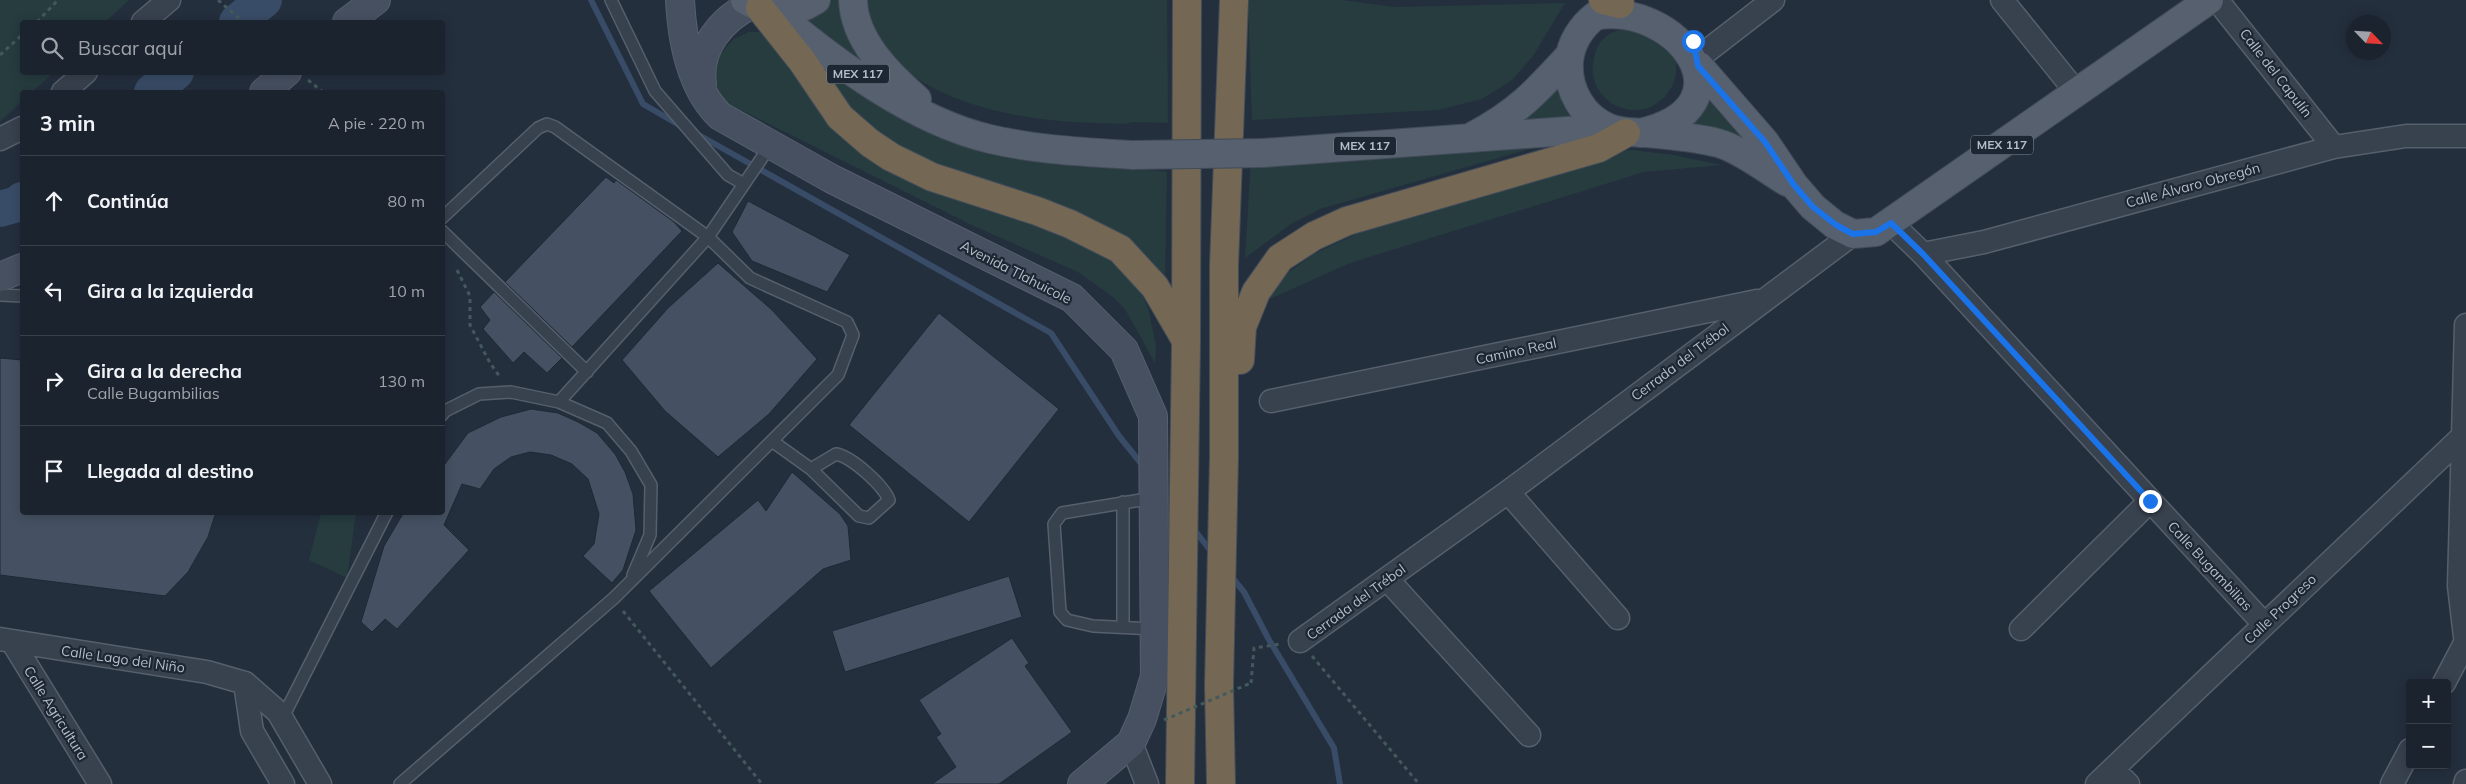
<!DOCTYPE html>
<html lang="es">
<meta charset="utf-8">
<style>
:root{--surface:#1b232e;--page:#282f3a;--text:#f1f3f6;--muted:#a0a4aa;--line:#39404a}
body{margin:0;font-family:Mulish,sans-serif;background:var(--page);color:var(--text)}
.controls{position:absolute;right:15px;bottom:15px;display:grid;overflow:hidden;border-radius:5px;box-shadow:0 2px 12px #0003}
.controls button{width:45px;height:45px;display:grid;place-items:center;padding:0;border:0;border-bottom:1px solid var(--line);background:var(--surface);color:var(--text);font:25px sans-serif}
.compass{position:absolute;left:2346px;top:15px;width:45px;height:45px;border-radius:50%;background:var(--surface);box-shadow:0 2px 12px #0003;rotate:115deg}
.stop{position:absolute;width:15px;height:15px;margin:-11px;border:4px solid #1a73e8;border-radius:50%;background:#fff}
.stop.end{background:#1a73e8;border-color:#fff;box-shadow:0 1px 5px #0008}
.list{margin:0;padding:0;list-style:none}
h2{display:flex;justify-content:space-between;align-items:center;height:65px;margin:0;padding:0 20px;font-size:21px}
h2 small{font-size:16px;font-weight:400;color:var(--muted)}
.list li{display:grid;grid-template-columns:32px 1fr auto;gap:15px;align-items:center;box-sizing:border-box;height:90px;padding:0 20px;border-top:1px solid var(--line)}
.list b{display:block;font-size:19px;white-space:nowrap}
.list p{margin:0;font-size:16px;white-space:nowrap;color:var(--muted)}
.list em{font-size:16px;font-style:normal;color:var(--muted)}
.icon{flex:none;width:28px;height:28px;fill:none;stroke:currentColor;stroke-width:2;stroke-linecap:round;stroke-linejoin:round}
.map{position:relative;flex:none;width:2466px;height:784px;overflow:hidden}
.search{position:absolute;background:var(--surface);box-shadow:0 2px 12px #0003;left:20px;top:20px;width:425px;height:55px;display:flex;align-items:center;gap:12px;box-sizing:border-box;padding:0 18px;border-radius:5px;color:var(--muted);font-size:19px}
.panel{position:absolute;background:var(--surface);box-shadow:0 2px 12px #0003;left:20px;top:90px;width:425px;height:425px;border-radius:5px}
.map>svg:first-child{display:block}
.green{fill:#263c3f}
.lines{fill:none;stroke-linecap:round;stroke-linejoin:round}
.stream{stroke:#394c67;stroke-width:6}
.river{stroke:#394c67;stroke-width:36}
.building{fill:#455162;stroke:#1f2835}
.lane-casing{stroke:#565f6c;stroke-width:14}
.street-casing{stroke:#565f6c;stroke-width:25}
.secondary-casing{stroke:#565f6c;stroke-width:30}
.primary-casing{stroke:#414a57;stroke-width:30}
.highway-casing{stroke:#434c59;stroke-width:30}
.path{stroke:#44595c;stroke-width:3;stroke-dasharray:4 4;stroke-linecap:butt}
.lane{stroke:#38414e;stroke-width:11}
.street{stroke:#38414e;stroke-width:22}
.secondary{stroke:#465061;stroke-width:28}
.primary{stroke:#56606e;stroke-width:28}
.highway{stroke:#746855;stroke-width:28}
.primary-bridge-casing{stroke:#414a57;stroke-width:30;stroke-linecap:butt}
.path-bridge{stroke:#44595c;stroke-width:3;stroke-dasharray:4 4;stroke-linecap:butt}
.primary-bridge{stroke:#56606e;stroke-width:28}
.route{stroke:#1a73e8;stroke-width:6}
.labels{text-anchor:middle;stroke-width:4.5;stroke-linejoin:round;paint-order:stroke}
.shield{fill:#1d2633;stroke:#878f9c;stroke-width:1}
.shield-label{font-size:12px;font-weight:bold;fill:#b4bcc9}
.street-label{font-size:14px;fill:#b4bcc9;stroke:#1d2633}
</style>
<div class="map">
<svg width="2466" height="784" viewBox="0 0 2466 784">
<rect width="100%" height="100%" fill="#242f3e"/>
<path class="green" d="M0,0H129L105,22H22V72L53,73L32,92H22V101L0,122Z
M833,0H842L854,47L864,66L800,15Z
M867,0H1167L1168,123L1132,122L1125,124C1107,123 1089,123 1072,122C999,118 873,90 867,0Z
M1248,0H1343L1394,7L1565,3L1533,56L1512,80L1482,99L1438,110L1252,120Z
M1647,27C1654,34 1673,50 1675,58C1678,67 1676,80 1671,88C1644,134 1577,102 1596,51C1604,28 1627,28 1647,27Z
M749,32H759L767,36L932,190L998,213L1057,228L1119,261L1143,296L1149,311L1156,347L1155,363L1125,309L1113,297L1078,272L976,227L727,103L716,89L712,79L719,55L734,39Z
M824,71L864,92L1114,166L1167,172L1165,284L923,165L862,126Z
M1559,79L1577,115L1505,125Z
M1702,79L1755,149L1675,122Z
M1554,142L1320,209L1291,224L1245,258L1251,160Z
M1632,150L1674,155L1721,165L1644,172L1350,263L1270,299L1277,284L1289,272L1314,254L1367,229L1607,152Z
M321,513H356L347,578L309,560Z"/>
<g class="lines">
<path class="stream" d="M591,0L643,104L681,126
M697,134L1051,333L1119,436L1144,467
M1193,528L1213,554
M1230,575L1244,592L1268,638L1334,748L1340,784"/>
<path class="river" d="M237,22L264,0
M152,92L176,72
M0,209L18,204L22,200"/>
</g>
<path class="building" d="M606,177L614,183L616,180L674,222L682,231L572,347L505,282Z
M748,201L850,255L827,292L752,261L732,232Z
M718,263L772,310L817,359L769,414L718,457L665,411L622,360L668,308Z
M494,292L562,358L547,373L524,352L513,363L483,329L490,320L480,307Z
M939,313L1059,409L969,522L849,425Z
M0,358L22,360V512H216L208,537L188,572L165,596L0,575Z
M531,409L558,413L578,422L597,433L615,454L625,472L633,494L636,530L623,570L612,583L583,556L594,544L599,514L588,479L572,464L551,455L530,452L511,457L494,469L480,489L462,484L444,525L469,550L397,629L385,619L372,632L361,622L384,546L404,512H442V468L468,433L501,417Z
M792,472L840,514L848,526L851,560L823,569L711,668L649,591L758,500L766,511Z
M1009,576L1022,617L845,672L832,631Z
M1012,638L1029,663L1025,666L1072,732L999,784H932L956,767L936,737L941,734L919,700Z"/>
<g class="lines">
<defs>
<path id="lane" d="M611,0L655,91L728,175L744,184
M442,231L587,372
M0,295L22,296
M559,402L708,237L770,146
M442,415L445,411L479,394L511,392L559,402L607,423L631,451L651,485L650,535L633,575
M772,441L811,469
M836,454C852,457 883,485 889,500L869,518L859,516L811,469Z
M1153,498L1062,513L1054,524L1060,612L1067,620L1093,626L1155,629
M1123,627V502
M282,719L387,512
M400,784L614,598L838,375L853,335L847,322L750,278L708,237L555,127L547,124L538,128L442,218"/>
<path id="street" d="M2002,0L2077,93
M2217,0L2334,147
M143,22L169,0
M1698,58L1773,0
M63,92L86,72
M0,139L22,128
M1891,223L1923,254L2264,624
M1923,254L1984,242L2334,147L2406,136H2466
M2466,325L2459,586L2466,645
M1271,401L1757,301
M1508,492L1618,618
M1387,579L1529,735
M2021,629L2150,501
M0,639L207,672L245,683L278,712L320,784
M1300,641L1508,492L1853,234
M13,643L100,784
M245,683L252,731L283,784
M2444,683L2465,643
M1131,743L1147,784
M2113,769L2128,784
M2097,784L2464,435
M2392,784L2410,750
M2465,784L2466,781"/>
<path id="secondary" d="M680,0C682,39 691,88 720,116L832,179L1072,298L1124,350L1153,416L1155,676L1142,719L1131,743L1082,784
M347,22L376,0
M702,84C697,48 722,18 753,4
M264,92L287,72
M0,277L22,268"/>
<path id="primary" d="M745,0C771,14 789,17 816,0
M853,0C854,40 888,74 917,99
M776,13C836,63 913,121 990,139C1037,150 1085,152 1133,155
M1699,66L1765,142L1794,185L1813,207L1835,225L1853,234L1876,232L2209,0
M1640,133C1756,106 1676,0 1595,16C1581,27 1571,43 1569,61C1567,89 1582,117 1609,128C1621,133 1634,132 1646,133C1670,135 1694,137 1718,143C1740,149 1767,170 1787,182
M1473,136C1518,112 1536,92 1570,55
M1263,153L1609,128"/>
<path id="highway" d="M1603,0L1620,4
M760,8L802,61L840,117L870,143L891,157L932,177L1037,211L1070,224L1120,249L1155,287L1184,337
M1240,360L1242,327L1256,292L1280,258L1314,236L1347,221L1599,148L1626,133
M1180,784L1186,341L1187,0
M1221,784L1219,685L1224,457V266L1234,0"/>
</defs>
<use href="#lane" class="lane-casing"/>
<use href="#street" class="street-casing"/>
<use href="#secondary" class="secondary-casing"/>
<use href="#primary" class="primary-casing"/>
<use href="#highway" class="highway-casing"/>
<path class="path" d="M218,0L243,22
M37,22L58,0
M0,55L22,35
M308,80L323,92
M457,270L470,296V325L490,363L500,377
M623,611L762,784
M1312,656L1419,784
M1251,683L1254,648L1281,644"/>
<use href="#lane" class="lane"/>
<use href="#street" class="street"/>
<use href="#secondary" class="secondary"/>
<use href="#primary" class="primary"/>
<use href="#highway" class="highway"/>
<defs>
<path id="primary-bridge" d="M1133,155L1263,153"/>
</defs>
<use href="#primary-bridge" class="primary-bridge-casing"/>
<path class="path-bridge" d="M1164,720L1251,683"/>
<use href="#primary-bridge" class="primary-bridge"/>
</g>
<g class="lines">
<path class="route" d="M1693,41L1698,66L1765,142L1794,185L1813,207L1836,225L1853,234L1876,232L1891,223L1923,254L2150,501"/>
</g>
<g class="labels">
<g class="shield">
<rect x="827" y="64.5" width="62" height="19" rx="4"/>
<rect x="1971" y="135.5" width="62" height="19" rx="4"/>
<rect x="1334" y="136.5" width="62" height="19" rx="4"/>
</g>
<g class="shield-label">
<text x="858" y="78">MEX 117</text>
<text x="2002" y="149">MEX 117</text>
<text x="1365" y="150">MEX 117</text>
</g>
<g class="street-label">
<text transform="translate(2276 73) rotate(52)" y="5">Calle del Capulín</text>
<text transform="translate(2193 185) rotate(-15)" y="5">Calle Álvaro Obregón</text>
<text transform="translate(1016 272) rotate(27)" y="5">Avenida Tlahuicole</text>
<text transform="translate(1516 351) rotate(-12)" y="5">Camino Real</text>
<text transform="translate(1680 362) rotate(-37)" y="5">Cerrada del Trébol</text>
<text transform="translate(2210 566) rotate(47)" y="5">Calle Bugambilias</text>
<text transform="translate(1356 602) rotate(-36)" y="5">Cerrada del Trébol</text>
<text transform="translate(2280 609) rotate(-44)" y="5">Calle Progreso</text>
<text transform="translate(123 659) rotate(8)" y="5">Calle Lago del Niño</text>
<text transform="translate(56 713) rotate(58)" y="5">Calle Agricultura</text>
</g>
</g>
</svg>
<div class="controls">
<button>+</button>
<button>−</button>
</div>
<svg class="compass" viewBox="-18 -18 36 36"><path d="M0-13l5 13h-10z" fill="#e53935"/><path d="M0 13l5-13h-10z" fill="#a0a4aa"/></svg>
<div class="stop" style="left:1693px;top:41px"></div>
<div class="stop end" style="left:2150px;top:501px"></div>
<div class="search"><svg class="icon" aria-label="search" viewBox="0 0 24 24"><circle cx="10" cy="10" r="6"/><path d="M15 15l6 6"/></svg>Buscar aquí</div>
<section class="panel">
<h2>3 min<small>A pie · 220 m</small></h2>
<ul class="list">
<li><svg class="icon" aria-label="ahead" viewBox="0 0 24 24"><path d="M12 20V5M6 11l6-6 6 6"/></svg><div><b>Continúa</b></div><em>80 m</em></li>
<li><svg class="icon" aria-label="left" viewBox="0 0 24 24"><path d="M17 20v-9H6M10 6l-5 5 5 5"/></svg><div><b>Gira a la izquierda</b></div><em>10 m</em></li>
<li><svg class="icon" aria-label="right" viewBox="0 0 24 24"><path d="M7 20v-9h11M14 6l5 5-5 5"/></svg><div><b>Gira a la derecha</b><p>Calle Bugambilias</p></div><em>130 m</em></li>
<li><svg class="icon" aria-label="arrive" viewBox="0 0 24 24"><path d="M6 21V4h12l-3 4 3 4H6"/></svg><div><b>Llegada al destino</b></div></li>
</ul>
</section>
</div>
